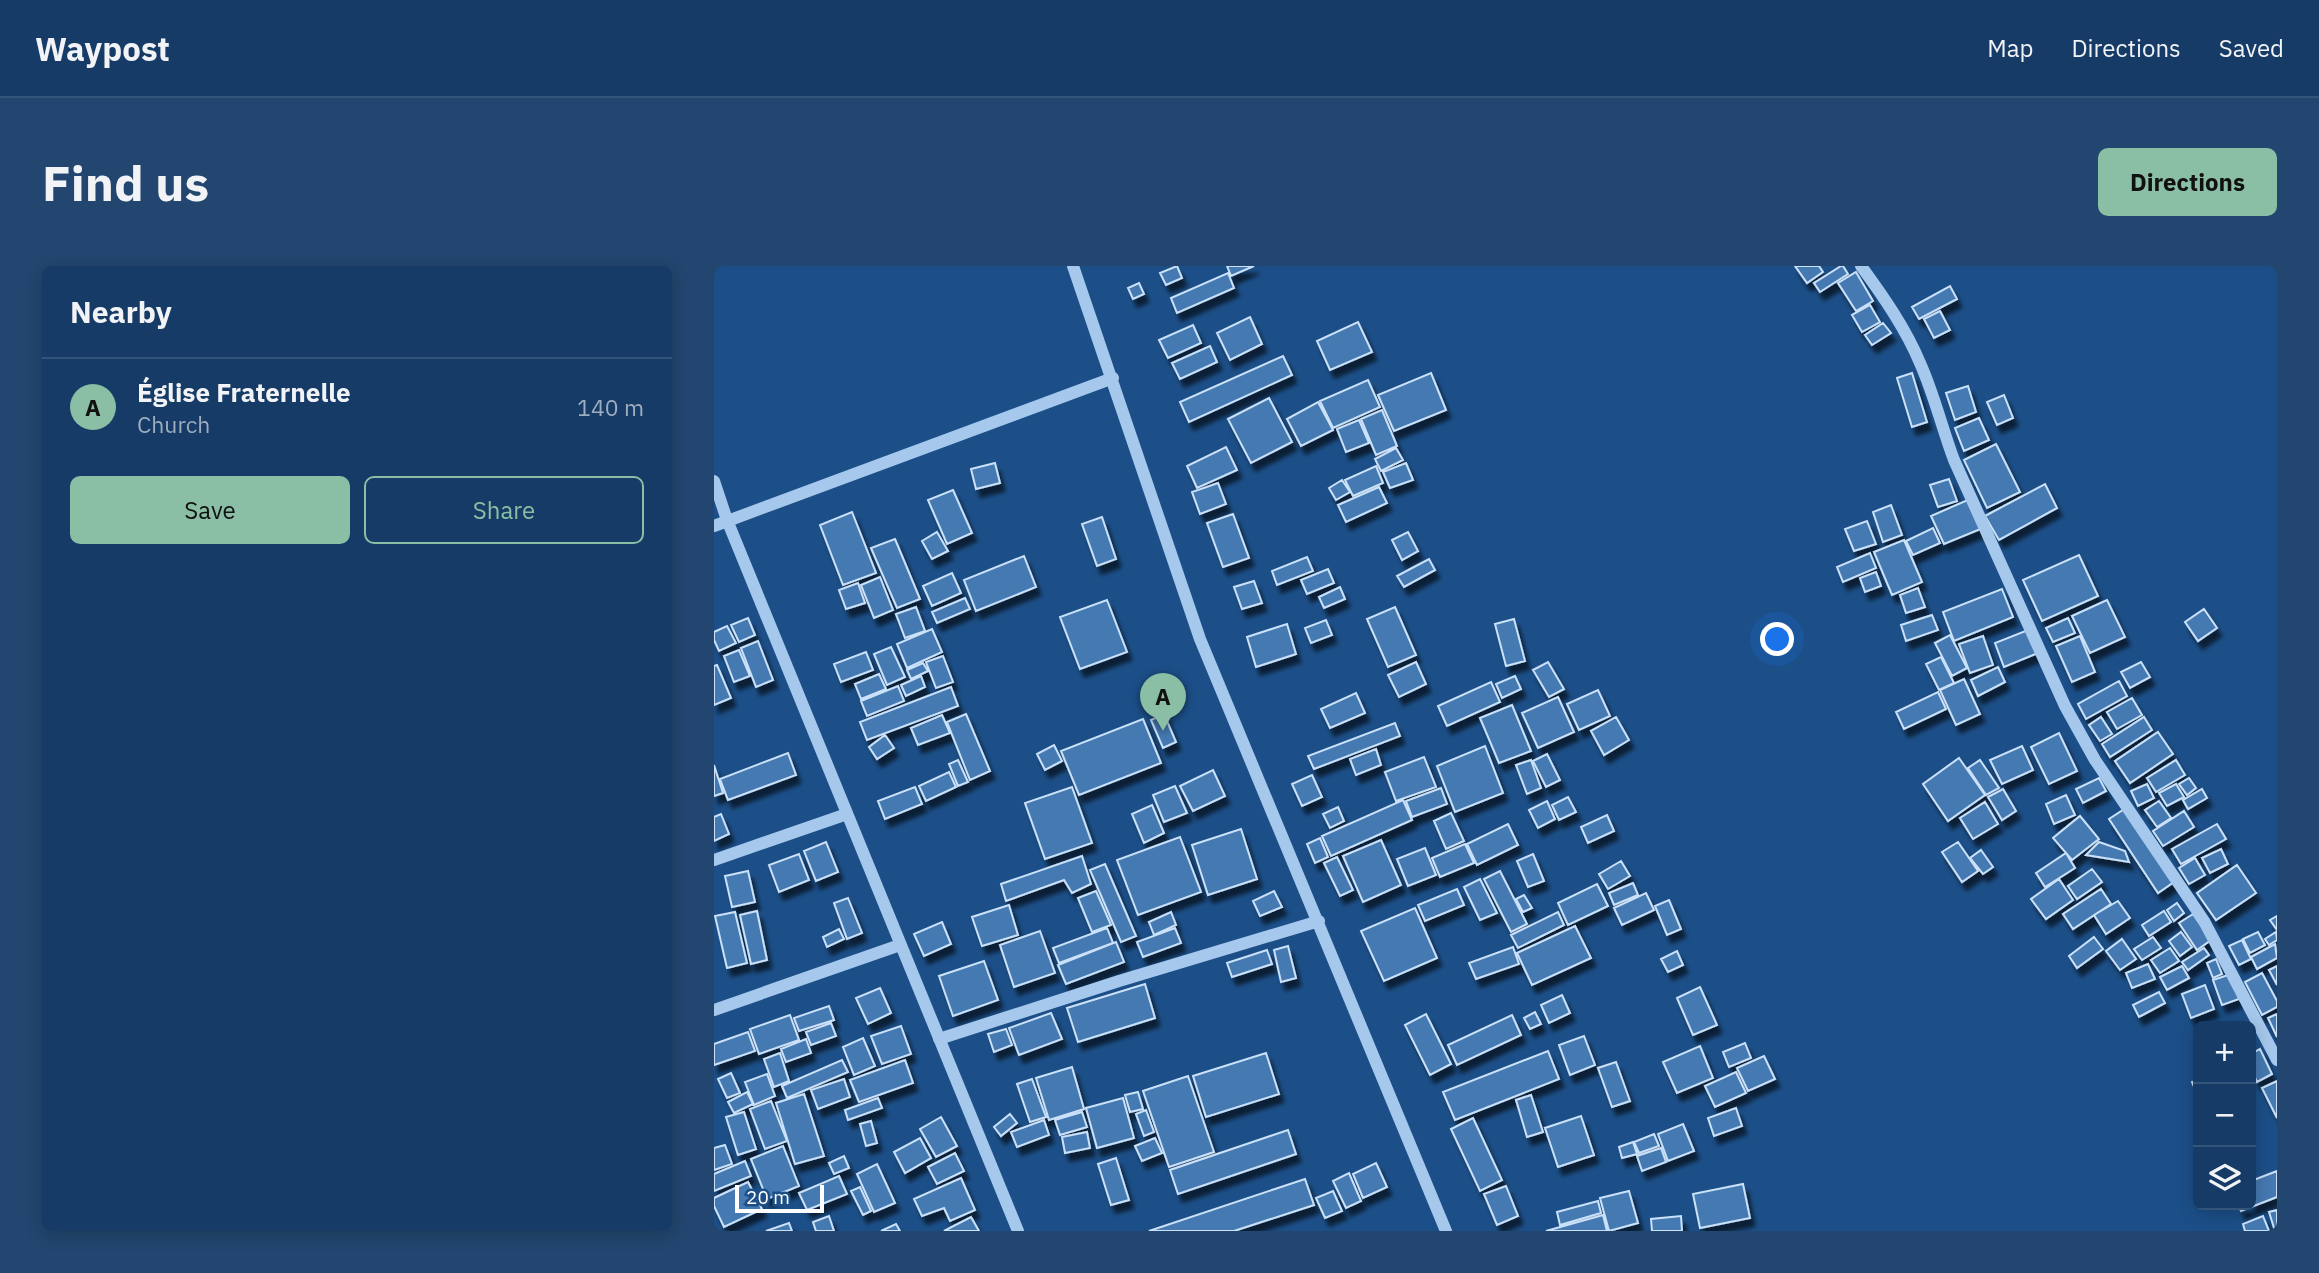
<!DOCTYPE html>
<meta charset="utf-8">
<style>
:root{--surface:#153b66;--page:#22466f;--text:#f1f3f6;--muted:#9dadbf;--line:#34557a;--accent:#8abfa5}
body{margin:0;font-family:"IBM Plex Sans",sans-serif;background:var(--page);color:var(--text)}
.controls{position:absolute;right:21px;bottom:21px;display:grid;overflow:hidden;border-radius:10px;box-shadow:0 4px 18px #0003}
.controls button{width:63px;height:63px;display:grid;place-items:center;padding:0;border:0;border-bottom:2px solid var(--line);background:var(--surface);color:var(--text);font:35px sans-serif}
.scale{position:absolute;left:21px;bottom:18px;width:89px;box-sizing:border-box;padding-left:7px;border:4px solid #fff;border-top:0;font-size:19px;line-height:24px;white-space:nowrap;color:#fff;-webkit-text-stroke:5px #1c4f88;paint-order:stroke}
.you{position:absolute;left:1064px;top:374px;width:24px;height:24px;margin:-18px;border:5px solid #fff;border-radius:50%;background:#1a73e8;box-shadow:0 0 0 10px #1a73e833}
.badge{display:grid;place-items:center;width:46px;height:46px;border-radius:50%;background:var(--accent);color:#111;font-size:23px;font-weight:700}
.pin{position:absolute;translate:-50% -58px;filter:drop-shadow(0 2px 4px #0008)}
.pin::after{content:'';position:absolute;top:37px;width:24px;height:21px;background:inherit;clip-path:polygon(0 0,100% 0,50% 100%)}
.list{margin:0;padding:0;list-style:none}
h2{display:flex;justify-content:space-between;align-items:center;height:91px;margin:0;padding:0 28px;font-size:30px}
h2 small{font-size:23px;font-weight:400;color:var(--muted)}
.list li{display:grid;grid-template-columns:46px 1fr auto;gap:21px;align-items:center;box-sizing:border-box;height:98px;padding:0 28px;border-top:2px solid var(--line)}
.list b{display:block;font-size:26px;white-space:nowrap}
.list p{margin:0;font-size:23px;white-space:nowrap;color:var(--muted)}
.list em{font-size:23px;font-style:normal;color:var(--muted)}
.actions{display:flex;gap:14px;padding:21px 28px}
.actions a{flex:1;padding:16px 0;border:2px solid var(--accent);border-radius:10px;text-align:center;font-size:24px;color:var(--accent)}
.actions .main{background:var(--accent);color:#111}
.icon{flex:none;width:38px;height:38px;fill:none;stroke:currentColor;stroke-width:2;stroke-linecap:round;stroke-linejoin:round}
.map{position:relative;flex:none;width:1563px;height:965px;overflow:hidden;border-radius:10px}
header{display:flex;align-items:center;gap:42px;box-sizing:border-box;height:98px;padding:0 35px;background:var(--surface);border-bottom:2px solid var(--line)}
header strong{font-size:33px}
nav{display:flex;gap:38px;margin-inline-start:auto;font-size:24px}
.intro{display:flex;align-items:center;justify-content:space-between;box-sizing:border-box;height:168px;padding:0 42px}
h1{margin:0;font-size:49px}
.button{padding:18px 32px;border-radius:10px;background:var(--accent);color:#111;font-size:24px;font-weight:700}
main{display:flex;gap:42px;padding:0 42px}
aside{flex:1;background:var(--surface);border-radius:10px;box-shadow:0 4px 18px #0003}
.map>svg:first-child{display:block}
.building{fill:#4479b1;stroke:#cae1f9;stroke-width:2;filter:url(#shadow)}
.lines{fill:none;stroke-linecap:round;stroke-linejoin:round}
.minor{stroke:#a5c8ec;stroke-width:12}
</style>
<header>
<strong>Waypost</strong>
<nav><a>Map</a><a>Directions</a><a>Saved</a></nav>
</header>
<div class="intro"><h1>Find us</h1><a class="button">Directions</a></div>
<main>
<aside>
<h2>Nearby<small></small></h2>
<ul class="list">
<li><span class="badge">A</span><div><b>Église Fraternelle</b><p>Church</p></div><em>140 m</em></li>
</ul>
<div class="actions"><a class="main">Save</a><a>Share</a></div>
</aside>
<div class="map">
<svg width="1563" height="965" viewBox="0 0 1563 965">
<defs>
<filter id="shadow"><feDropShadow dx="4.5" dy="8" stdDeviation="2" flood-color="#0009"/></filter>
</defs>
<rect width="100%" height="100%" fill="#1c4f88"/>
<path class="building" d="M463,0L468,12L452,19L446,7Z
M513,0H540L517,10Z
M1081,0H1105L1109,6L1093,17Z
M1127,0H1129L1134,8L1106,26L1100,17Z
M1142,6L1159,35L1142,45L1124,17Z
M514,7L520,22L463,47L457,32Z
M425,17L430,28L419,33L414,22Z
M1236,20L1243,33L1205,53L1198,41Z
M1156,39L1166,56L1148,66L1138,49Z
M1226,45L1236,64L1220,72L1210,53Z
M536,51L548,78L516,94L503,67Z
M644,56L658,86L616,104L603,75Z
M1169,57L1177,67L1158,79L1151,69Z
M479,59L487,77L454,92L445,74Z
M496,80L503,96L466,113L458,97Z
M569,90L578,109L475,156L466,136Z
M717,107L732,144L680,165L664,129Z
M1198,107L1213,156L1198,161L1183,112Z
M654,114L666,141L619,162L606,135Z
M1254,120L1262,146L1241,154L1232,127Z
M1290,129L1299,152L1283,159L1273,136Z
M555,132L578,176L537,197L514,153Z
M604,136L619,164L587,180L573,153Z
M668,144L683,180L662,189L647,153Z
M1265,152L1275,174L1250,185L1241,162Z
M645,154L655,177L632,186L623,163Z
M1282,178L1306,226L1273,242L1250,194Z
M512,181L523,204L483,222L473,200Z
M682,182L689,194L667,205L661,193Z
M281,197L286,217L262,223L257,203Z
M692,197L699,214L676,222L669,206Z
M662,200L669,217L639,230L631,214Z
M1235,213L1243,235L1224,241L1216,219Z
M628,214L636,226L622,234L615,222Z
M504,217L512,238L486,248L478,226Z
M1331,218L1343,242L1285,274L1271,250Z
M665,221L673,237L632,256L624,239Z
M239,224L258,267L233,278L214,234Z
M1256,233L1269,262L1230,278L1217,250Z
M1177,239L1188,269L1169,276L1159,246Z
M138,246L162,307L129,319L106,259Z
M519,248L535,292L509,301L493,257Z
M388,251L402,293L383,300L368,258Z
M1153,255L1162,278L1140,285L1131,263Z
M1219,262L1226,277L1199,289L1192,275Z
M223,266L234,285L218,293L208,275Z
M694,266L704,285L688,294L678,274Z
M181,273L206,333L183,342L157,282Z
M1190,274L1208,316L1178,329L1160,286Z
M1156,287L1162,302L1129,316L1123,301Z
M1365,289L1384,330L1328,355L1309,314Z
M310,290L322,321L262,345L250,314Z
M593,291L599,305L563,319L558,305Z
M715,293L721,304L690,321L683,310Z
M614,303L620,317L593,328L587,314Z
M1162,306L1167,320L1151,326L1146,312Z
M238,307L247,327L218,340L209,320Z
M166,311L179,344L160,352L147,319Z
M540,315L548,337L528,343L520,321Z
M144,317L151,337L132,343L125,324Z
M626,321L631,333L610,342L605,331Z
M1204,322L1211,341L1192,347L1186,329Z
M1288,323L1299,351L1240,375L1229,346Z
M251,332L256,343L223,357L218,346Z
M393,334L413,386L366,403L346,351Z
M1393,334L1411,371L1376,387L1358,350Z
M202,341L211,365L191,372L182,348Z
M681,341L702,389L674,401L653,353Z
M1490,343L1503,362L1484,375L1471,356Z
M1218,349L1224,364L1192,375L1187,359Z
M34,352L41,369L25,376L17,359Z
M1354,352L1361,367L1339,376L1332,362Z
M800,353L811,395L792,400L781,358Z
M612,354L618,369L597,377L591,362Z
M573,358L582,388L542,401L533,371Z
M13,360L22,377L5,385L0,374V366Z
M218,363L228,386L193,402L183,378Z
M1314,364L1324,387L1290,401L1281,377Z
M1236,369L1253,402L1238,410L1221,377Z
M1269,370L1279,399L1256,407L1245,378Z
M1366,370L1381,406L1358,416L1342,380Z
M44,375L59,414L42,421L27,382Z
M177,381L191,411L173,419L160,388Z
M25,384L36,410L20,416L10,390Z
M152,386L159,404L127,416L120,398Z
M229,390L239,416L222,422L212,396Z
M1227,391L1240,417L1225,424L1212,398Z
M702,396L712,418L685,431L674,409Z
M834,396L850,423L835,431L819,404Z
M1427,396L1436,411L1416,422L1407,406Z
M209,397L214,405L197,413L193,404Z
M3,399L17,432L0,439V400Z
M1284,401L1291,416L1264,430L1257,414Z
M165,408L172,423L147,433L141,418Z
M207,410L211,421L192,430L187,419Z
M801,410L807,423L788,432L782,418Z
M1250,413L1266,448L1242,459L1226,424Z
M1405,415L1413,430L1372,453L1364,438Z
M777,416L786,436L733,460L724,440Z
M184,420L190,435L153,450L147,435Z
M237,421L244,440L153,474L146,456Z
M884,424L896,450L865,464L853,438Z
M1224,426L1232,443L1190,463L1182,446Z
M642,427L651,447L616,462L607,443Z
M844,431L860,466L824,482L808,447Z
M1418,432L1428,449L1403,463L1393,446Z
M798,439L817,485L785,497L766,452Z
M252,448L276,505L256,514L233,456Z
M450,448L462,476L449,482L437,454Z
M228,449L236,467L204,479L197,462Z
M902,451L915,474L890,489L877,465Z
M1387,451L1398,468L1386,475L1375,459Z
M1430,451L1438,464L1396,491L1388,478Z
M429,453L447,497L365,529L347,485Z
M681,457L686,470L600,503L594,490Z
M1444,466L1459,488L1416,517L1401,495Z
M1345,467L1363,505L1335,518L1317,481Z
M171,469L180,482L163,493L155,481Z
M340,479L348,495L331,504L323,488Z
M771,480L789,527L741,546L723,500Z
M1308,480L1319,504L1288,518L1276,494Z
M662,483L667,499L642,509L636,493Z
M74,487L82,509L14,534L6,513Z
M833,488L846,514L832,521L819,495Z
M710,491L722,521L682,535L671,506Z
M1245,492L1271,529L1234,555L1209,518Z
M244,494L254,516L244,520L235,498Z
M817,494L827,522L813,528L802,499Z
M1266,494L1285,522L1272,529L1254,502Z
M1462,494L1471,509L1442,526L1433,512Z
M0,499L9,527L0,530Z
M499,504L511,530L479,545L466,520Z
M235,506L242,521L212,535L205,520Z
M598,509L608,531L588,540L578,518Z
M1385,512L1392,525L1369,537L1362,523Z
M1475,512L1482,522L1473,529L1465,518Z
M1433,518L1440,532L1424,540L1417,525Z
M1462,518L1470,531L1453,540L1445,527Z
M461,520L473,547L450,556L439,529Z
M201,521L208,538L171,553L164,535Z
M358,521L378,577L331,593L311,537Z
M727,522L733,538L698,551L692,535Z
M1289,523L1302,545L1288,554L1274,531Z
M1488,523L1493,532L1474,543L1469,534Z
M1352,529L1361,549L1340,558L1332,538Z
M854,531L862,546L845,554L838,539Z
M689,534L698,554L617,590L608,570Z
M833,535L841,553L824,562L815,544Z
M1445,535L1457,552L1443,561L1431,544Z
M1271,536L1284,558L1259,573L1246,552Z
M438,539L450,567L430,577L418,548Z
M624,541L630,555L616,562L609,548Z
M1412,542L1460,616L1444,627L1395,553Z
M1470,545L1480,561L1449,580L1439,565Z
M737,547L750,575L732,583L720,555Z
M7,548L15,568L0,575V551Z
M893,549L900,565L874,577L867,561Z
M1366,550L1385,573L1358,594L1339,572Z
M794,558L804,579L763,599L753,578Z
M1503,558L1512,573L1467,598L1458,583Z
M527,563L543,613L494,629L478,579Z
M466,571L487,626L424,649L403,594Z
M606,572L614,591L601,597L593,578Z
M667,574L687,619L649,636L629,590Z
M112,576L124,606L102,615L90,585Z
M1244,576L1264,605L1248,616L1228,586Z
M1385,576L1411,585L1415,596L1372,589Z
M751,578L760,597L726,611L718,592Z
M711,582L722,609L694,620L683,593Z
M1507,583L1514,598L1496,607L1488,592Z
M1267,584L1279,601L1269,608L1256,592Z
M1352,587L1361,602L1331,621L1322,607Z
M85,588L95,614L65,626L55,599Z
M819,588L830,615L814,621L803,595Z
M368,590L377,618L358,627L350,614L292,635L287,618Z
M623,591L639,624L626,630L610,597Z
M1481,592L1491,609L1475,618L1465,602Z
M907,595L916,610L894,623L885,608Z
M391,598L422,670L407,676L376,604Z
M1523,599L1542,627L1502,654L1483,627Z
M1378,603L1388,616L1363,633L1354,620Z
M34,605L41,636L18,641L11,610Z
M786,605L813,658L797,666L770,613Z
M766,613L783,647L766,654L750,621Z
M1345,613L1359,634L1332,653L1317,633Z
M919,617L924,629L900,639L895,627Z
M883,618L894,640L854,659L844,637Z
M743,623L750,639L711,655L704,639Z
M1387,623L1397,638L1359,663L1349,648Z
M382,625L397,659L378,666L364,632Z
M560,625L568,641L546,650L539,635Z
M932,627L940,644L908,659L900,642Z
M810,629L818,642L809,646L802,633Z
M134,632L148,667L133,673L120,637Z
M955,634L967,663L953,669L941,640Z
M1404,635L1416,652L1392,668L1380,649Z
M1463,637L1470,647L1460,655L1453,644Z
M295,639L304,669L268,680L258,651Z
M701,642L723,692L670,715L647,665Z
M43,645L53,694L37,698L26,649Z
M1450,645L1457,656L1435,670L1428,659Z
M21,646L33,697L13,702L1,650Z
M457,646L462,659L440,669L435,656Z
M844,646L850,659L804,682L797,669Z
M1479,648L1497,674L1483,684L1465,657Z
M1563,650V664L1556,654Z
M228,656L237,678L210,690L200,668Z
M861,660L877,692L818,719L803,687Z
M393,662L399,677L345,697L339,682Z
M461,662L467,677L429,691L423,676Z
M125,663L130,673L113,681L109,671Z
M326,665L341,707L300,721L286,679Z
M1467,666L1478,681L1466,690L1455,675Z
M1544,666L1551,679L1536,687L1529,673Z
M1562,666L1563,674L1555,679L1551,673Z
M1380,671L1389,683L1363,702L1355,690Z
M1439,671L1447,682L1428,694L1420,683Z
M1408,673L1422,693L1406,704L1392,685Z
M1528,674L1537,693L1525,699L1515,680Z
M402,676L410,696L352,718L344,699Z
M1561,678L1563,692L1543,703L1537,691Z
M574,680L582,712L567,716L560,684Z
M799,681L805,698L762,713L755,697Z
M1456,682L1465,695L1446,707L1437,694Z
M1490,682L1495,689L1474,704L1468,696Z
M553,684L558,698L518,711L513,697Z
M963,685L969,699L954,706L947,693Z
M1502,693L1508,708L1499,712L1493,697Z
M270,695L284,734L239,750L225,710Z
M1434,698L1441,713L1418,722L1412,707Z
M1468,700L1475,712L1453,724L1446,711Z
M1563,700V719L1555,704Z
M1548,707L1563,735V741L1548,749L1531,716Z
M1517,708L1525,733L1508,739L1499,714Z
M431,718L441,752L364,776L353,742Z
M1491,719L1500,743L1477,752L1468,728Z
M986,721L1003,759L979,769L963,732Z
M166,722L177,747L154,758L142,732Z
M1445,726L1451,737L1425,751L1419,739Z
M848,729L856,747L835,757L827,739Z
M115,740L120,754L85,765L80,752Z
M821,746L827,758L816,763L810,752Z
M337,747L348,773L305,789L295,762Z
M712,748L737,798L716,809L691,759Z
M1563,748V771L1554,752Z
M76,749L85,774L45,788L36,763Z
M798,749L807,769L743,799L734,779Z
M117,757L122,770L97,779L92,766Z
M187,760L197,788L168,798L157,770Z
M292,763L298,779L280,786L274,768Z
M34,766L41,785L0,799V778Z
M870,770L881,799L856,809L845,779Z
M149,772L161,800L140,809L129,781Z
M92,773L97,787L72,796L67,783Z
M1031,777L1037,792L1015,801L1009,786Z
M986,780L999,812L963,827L949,796Z
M1546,783L1558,808L1543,816L1537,803V788Z
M834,785L845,813L741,854L729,826Z
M66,787L75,815L60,821L50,793Z
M552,787L565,828L492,851L479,810Z
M1050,790L1061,813L1034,825L1023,802Z
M128,794L134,806L73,832L68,820Z
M191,794L199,817L145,836L136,814Z
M902,796L916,835L898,841L884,802Z
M358,801L370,843L335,854L322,812Z
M1022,806L1032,827L1001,841L991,820Z
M17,807L26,827L13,832L4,813Z
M53,808L61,830L40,839L31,816Z
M474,810L500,886L455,901L429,825Z
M130,813L136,831L104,843L97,824Z
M318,813L332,851L316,856L303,818Z
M1484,814V830L1478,816Z
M1563,815V852L1548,822Z
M33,826L39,838L20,847L14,836Z
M424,826L429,843L416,846L411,829Z
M90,828L110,890L81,898L62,837Z
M817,829L829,866L813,871L802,834Z
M164,832L168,842L134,854L131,844Z
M409,832L420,872L383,882L372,842Z
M57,835L73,875L51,883L36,843Z
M1022,842L1028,860L1000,870L994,852Z
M432,844L440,866L430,870L422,848Z
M30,846L42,883L24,889L12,851Z
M368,846L373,861L346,869L341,854Z
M296,848L303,857L287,870L280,861Z
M867,850L880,889L844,901L831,862Z
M227,851L243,880L222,891L206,863Z
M759,852L788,914L766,925L737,863Z
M330,854L335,869L303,881L297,866Z
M157,855L163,877L152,880L146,858Z
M969,858L980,885L954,895L944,868Z
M574,864L582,888L464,928L456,904Z
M373,866L376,882L351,887L348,871Z
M940,868L945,880L925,887L920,876Z
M206,872L217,892L191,907L180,886Z
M441,872L448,887L428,895L421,880Z
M919,876L923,888L908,892L905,881Z
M11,879L18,898L0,904V882Z
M69,880L85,920L53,933L37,893Z
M947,882L952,896L928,905L923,890Z
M241,887L250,905L223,918L214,901Z
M130,890L135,902L120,908L115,897Z
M402,892L415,934L397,939L384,898Z
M31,895L37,910L0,925V908Z
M662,897L673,921L649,932L639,908Z
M163,898L181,937L160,946L143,908Z
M1563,905V931L1527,945L1524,939H1537V915Z
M635,907L647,935L632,942L619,915Z
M125,910L133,928L93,944L85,927Z
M247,912L261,944L236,955L230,942L208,950L200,933Z
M591,913L600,939L520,965H435Z
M34,916L48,943L10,961L0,940V932Z
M1029,918L1036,952L986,962L979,928Z
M792,920L804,950L783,959L770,928Z
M146,921L157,945L149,949L137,925Z
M619,925L628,945L611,952L602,932Z
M915,925L924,957L895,965L886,932Z
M884,935L887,947L846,959L843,946Z
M1563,944V965H1561L1555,946Z
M889,949L893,965H832Z
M115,950L120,965H102L99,956Z
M967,950L968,965H938L937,953Z
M1549,950L1555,965H1531L1529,958Z
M257,951L265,965H230Z
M75,957L78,965H52Z
M182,958L186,965H167Z"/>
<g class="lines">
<path class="minor" d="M359,0L486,373L732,965
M1147,0C1169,30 1192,63 1206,97C1220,128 1228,162 1240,194L1351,440L1381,494L1490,655L1563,794
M0,215L13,254L304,965
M0,260L399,112
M0,594L133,548
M0,744L186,679
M225,773L405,715L605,655"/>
</g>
</svg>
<div class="controls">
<button>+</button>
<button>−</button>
<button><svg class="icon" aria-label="layers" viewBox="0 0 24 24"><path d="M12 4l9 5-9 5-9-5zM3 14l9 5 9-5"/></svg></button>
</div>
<div class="scale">20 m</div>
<div class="you"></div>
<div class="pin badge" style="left:449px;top:465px">A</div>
</div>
</main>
